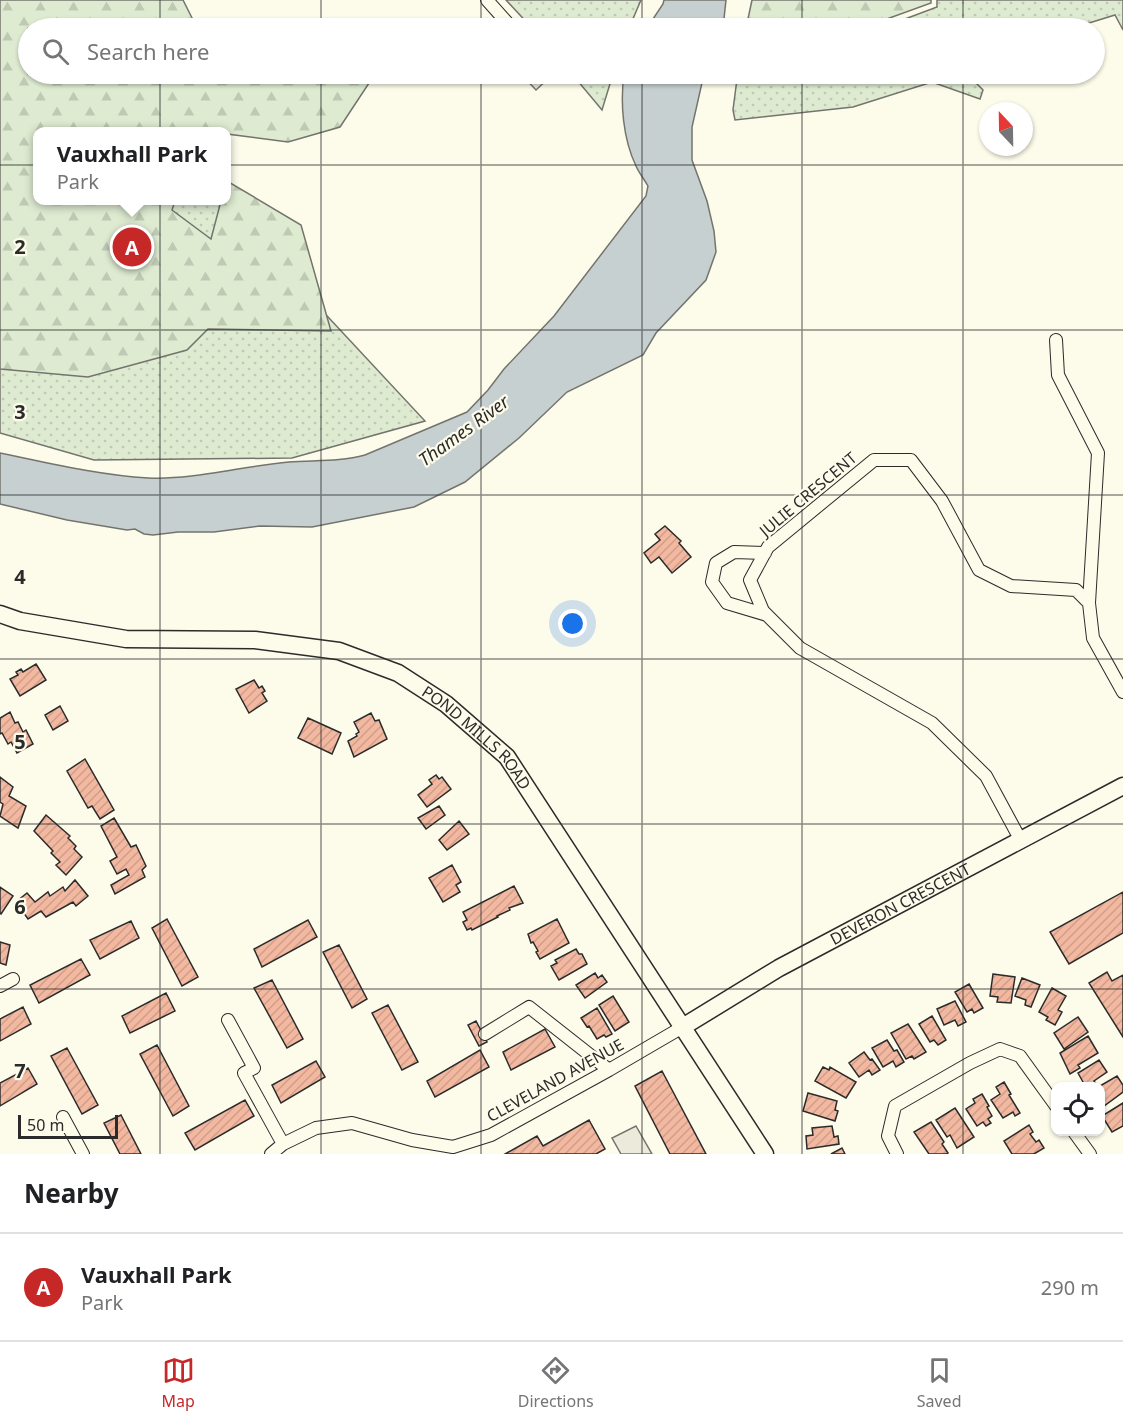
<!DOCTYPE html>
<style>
:root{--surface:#fff;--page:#f6f6f6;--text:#202124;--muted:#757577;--line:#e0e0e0;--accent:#c62828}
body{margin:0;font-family:"Noto Sans",sans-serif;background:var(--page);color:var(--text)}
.controls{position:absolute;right:18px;bottom:18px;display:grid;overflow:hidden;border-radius:12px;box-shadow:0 2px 4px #0004}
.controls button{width:54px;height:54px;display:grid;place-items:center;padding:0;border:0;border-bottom:2px solid var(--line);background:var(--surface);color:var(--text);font:30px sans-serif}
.compass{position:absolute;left:979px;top:102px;width:54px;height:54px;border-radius:50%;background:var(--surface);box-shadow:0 2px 4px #0004;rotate:338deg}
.scale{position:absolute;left:18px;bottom:15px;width:100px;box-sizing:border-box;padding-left:6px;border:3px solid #2b2b2b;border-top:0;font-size:16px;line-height:21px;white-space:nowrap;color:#2b2b2b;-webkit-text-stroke:4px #fdfbea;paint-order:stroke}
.you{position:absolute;left:573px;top:624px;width:21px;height:21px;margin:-15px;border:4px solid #fff;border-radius:50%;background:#1a73e8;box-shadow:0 0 0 9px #1a73e833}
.badge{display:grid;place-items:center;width:39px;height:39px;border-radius:50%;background:var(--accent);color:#fff;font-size:20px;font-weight:700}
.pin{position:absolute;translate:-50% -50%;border:3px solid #fff;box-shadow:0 2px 6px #0006}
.popup{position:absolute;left:33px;top:127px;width:198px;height:78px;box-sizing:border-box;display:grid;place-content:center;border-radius:12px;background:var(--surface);filter:drop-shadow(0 2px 4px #0005);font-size:20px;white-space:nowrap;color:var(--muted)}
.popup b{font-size:22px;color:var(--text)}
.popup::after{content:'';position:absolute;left:50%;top:100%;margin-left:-12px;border:12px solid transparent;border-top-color:var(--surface)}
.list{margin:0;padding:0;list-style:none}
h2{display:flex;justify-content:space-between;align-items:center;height:78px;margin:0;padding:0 24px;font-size:26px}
h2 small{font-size:20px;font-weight:400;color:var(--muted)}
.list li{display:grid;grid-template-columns:39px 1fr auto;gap:18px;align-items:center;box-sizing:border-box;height:108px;padding:0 24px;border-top:2px solid var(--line)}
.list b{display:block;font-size:22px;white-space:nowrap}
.list p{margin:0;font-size:20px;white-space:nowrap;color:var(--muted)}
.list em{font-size:20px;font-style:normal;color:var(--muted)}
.icon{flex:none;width:33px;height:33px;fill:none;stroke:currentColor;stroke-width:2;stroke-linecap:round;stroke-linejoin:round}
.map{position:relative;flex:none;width:1123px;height:1154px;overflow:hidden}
.search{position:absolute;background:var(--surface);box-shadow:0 2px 4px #0004;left:18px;right:18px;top:18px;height:66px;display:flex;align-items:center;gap:15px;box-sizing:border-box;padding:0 21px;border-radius:33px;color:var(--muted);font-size:22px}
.sheet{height:186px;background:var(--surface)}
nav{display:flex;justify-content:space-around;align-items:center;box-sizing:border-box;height:84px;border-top:2px solid var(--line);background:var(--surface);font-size:16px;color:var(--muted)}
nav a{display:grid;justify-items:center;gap:3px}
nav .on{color:var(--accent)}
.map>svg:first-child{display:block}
.grass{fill:url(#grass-dots);stroke:#74746e;stroke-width:1.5}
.forest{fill:url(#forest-firs);stroke:#74746e;stroke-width:1.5}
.parking{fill:#eceadb;stroke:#74746e;stroke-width:1.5}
.water{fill:#c7d0d0;stroke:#74746e;stroke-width:1.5}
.building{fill:url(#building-hatch);stroke:#2b2b2b;stroke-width:1.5}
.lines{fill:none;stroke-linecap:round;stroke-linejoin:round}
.street-casing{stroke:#2b2b2b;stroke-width:14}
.secondary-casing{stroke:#2b2b2b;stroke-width:19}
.street{stroke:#fdfbea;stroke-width:12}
.secondary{stroke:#fdfbea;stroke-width:16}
.grid{fill:none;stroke:#2b2b2b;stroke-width:1.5;stroke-opacity:0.55}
.labels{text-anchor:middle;stroke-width:4.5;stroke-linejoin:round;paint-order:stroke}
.street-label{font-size:16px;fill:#2b2b2b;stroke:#fdfbea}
.water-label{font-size:18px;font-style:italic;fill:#2b2b2b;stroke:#fdfbea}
.grid-label{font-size:20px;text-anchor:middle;font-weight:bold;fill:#2b2b2b;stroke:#fdfbea;stroke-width:4.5;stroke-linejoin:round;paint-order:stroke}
</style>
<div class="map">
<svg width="1123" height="1154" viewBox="0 0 1123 1154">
<defs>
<pattern id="grass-dots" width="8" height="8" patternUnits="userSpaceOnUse" patternTransform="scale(1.5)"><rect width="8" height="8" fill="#deebd1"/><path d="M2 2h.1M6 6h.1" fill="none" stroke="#bfcab4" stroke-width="1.8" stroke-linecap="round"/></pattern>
<pattern id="forest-firs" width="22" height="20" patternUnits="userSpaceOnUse" patternTransform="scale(1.5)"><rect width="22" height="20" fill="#deebd1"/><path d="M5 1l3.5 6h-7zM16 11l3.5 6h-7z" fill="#bfcab4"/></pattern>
<pattern id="building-hatch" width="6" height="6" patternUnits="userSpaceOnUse" patternTransform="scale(1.5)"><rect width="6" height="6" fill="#f2b8a0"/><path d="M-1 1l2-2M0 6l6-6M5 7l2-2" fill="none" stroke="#d09e8a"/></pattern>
</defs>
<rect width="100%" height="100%" fill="#fdfbea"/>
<path class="grass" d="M0,0L28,28V74L38,132V200L220,201L425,421L292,458L94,460L0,433Z
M506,0H641L629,28H532Z
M937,0H1123V30L1115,15L1073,28H881L937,7Z
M572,74H613L602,110Z
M756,74H967L983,90L980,99L932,82L853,107L735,120L733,110L737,79Z"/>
<path class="forest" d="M0,0H183L197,28H28V74H375L340,127L288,142L227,134L226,132L193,130V132H38V200L175,201L172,210L211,239L221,201L226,200L227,181L301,225L331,331L208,329L187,350L88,377L0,369Z
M752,0H931V3L862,28H746Z"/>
<path class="parking" d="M521,74H553L536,90Z
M636,1126L652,1154H621L612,1138Z"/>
<path class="water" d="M664,0H726L723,28H647L663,4Z
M624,74H704L692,127V160L707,201L714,231L716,252L706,280L656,333L643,355L567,392L519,438L465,482L414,507L312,527L260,526L214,532H178L153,535L144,534L135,529L127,530L67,520L0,504V453C49,463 98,475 148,478C195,480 242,466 289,462C315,460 340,462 365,455L467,412L488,390L504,369L554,316L646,196L648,186C644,179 639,173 636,166C623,139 620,103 624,74Z"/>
<path class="building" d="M665,526L681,541L679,543L691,557L672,573L659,557L651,563L644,553L660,540L655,534Z
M36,664L46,680L20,696L10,679L18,675L16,672L21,669L23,672Z
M254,680L259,688L262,686L265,691L262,693L267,701L249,713L236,689Z
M60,706L68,721L53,730L45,715Z
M10,712L15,723L18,722L23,732L26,730L33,744L17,753L11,742L8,744L2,733L0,734V718Z
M371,713L375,721L379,720L387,739L354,757L348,741L357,736L356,734L359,732L354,722Z
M308,718L341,733L332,754L298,738Z
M85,759L114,810L100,819L92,806L88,808L67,771Z
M436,775L439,779L442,777L451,789L427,807L418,795L432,784L429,780Z
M0,777L13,787L9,796L26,806L18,828L0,816L3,804L0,802Z
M439,806L445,815L426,829L418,818Z
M46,815L70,836L68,838L76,846L74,849L82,857L66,875L56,865L60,862L51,853L53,851L34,831Z
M114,818L131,847L136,845L146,866L142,870L145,877L115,894L111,885L129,875L126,869L117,874L110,861L117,857L101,826Z
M459,821L469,834L447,850L439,840Z
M452,865L461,882L456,885L460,892L443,902L429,878Z
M75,880L88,896L76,906L73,902L46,917L41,911L28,919L16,902L27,893L35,902L48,892L50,896L63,887L65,891Z
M514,886L523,903L509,908L510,910L497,916L498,917L472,930L471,928L467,930L463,922L467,920L463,912Z
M0,887L13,896L1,914L0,913Z
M1123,892V933L1069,964L1050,932Z
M167,919L198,977L182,986L152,928Z
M557,919L569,943L540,959L536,952L538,951L533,942L531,943L528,934Z
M308,920L317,937L262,967L254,949Z
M131,921L139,938L100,959L90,940Z
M0,942L10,945L6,965L0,963Z
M339,945L367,999L352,1008L323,952Z
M576,949L579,954H582L587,964L559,980L551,966L557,963L555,960Z
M81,959L90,975L39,1003L30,985Z
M1107,972L1112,981L1123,975V1037L1089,983Z
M595,973L598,978L602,975L607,982L585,998L576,985Z
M993,974L1015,977L1011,1003L997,1002L998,997L990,996Z
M1022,978L1040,985L1031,1007L1025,1005L1026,1000L1015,996Z
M272,980L303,1039L287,1048L254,988Z
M969,984L983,1008L974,1013L972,1009L967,1012L955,992Z
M1052,988L1066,996L1058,1010L1062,1012L1055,1025L1046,1020L1048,1017L1039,1012Z
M166,993L175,1011L130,1033L122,1016Z
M613,996L629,1022L615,1031L599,1005Z
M955,1001L966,1022L958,1026L955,1020L944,1025L937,1009Z
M388,1005L418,1062L402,1070L372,1013Z
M23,1007L31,1024L0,1041V1019Z
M597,1008L612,1034L606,1037L604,1035L597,1039L589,1026L587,1027L581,1018Z
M932,1016L946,1040L938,1045L934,1040L930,1042L919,1024Z
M1078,1017L1088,1032L1064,1049L1054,1033Z
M476,1021L487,1042L479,1046L468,1025Z
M908,1024L926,1052L914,1059L912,1056L906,1059L891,1033Z
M545,1029L555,1047L511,1070L503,1052Z
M1088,1036L1098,1053L1078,1065L1080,1068L1070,1074L1060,1053Z
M887,1040L894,1051L897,1050L904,1062L896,1067L893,1061L883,1067L872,1048Z
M157,1045L189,1106L173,1116L140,1054Z
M67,1048L98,1105L82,1114L51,1056Z
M480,1050L489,1067L435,1097L427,1081Z
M864,1052L870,1060L872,1059L880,1070L872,1075L869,1070L859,1077L849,1063Z
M1099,1060L1107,1072L1094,1081L1096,1084L1092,1086H1079L1078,1084L1083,1082L1078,1073Z
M316,1061L325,1077L281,1103L272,1085Z
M823,1067L829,1070L830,1067L856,1082L846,1098L815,1081Z
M28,1068L37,1084L0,1106V1083Z
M662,1071L706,1154H670L635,1086Z
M1117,1076L1123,1085V1092L1100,1109V1086Z
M1004,1082L1011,1094L1009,1095L1020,1113L1015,1116L1013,1112L1003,1118L991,1100L1000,1094L996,1087Z
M808,1093L837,1101L835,1110L838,1111L835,1121L803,1111Z
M982,1094L989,1106L987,1107L992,1116L988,1119L991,1123L986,1126L983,1122L977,1126L966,1109L975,1103L973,1099Z
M245,1100L254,1116L195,1150L185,1133Z
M1123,1103V1126L1112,1132L1102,1116Z
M955,1108L974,1137L957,1148L950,1135L947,1137L936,1120Z
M121,1115L141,1154H120L104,1123Z
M589,1120L605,1149L596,1154H505L537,1136L543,1146Z
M931,1122L944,1142L942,1144L948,1153L946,1154H929L914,1132Z
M1029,1125L1033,1132L1030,1134L1036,1142L1039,1140L1044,1148L1034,1154H1012L1004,1141Z
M832,1126L834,1137L838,1136L839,1144L807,1149L806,1136L813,1135L812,1128Z
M842,1148L845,1154H831Z"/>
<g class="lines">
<defs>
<path id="street" d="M487,0L512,28
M1056,340L1058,375L1098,453L1089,603L1093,638L1123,692
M765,553L734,552L716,563L712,582L727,603L767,615
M1020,839L986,776L932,723L800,648L763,611L750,580L768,547L874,460H911L942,501L979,570L1011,586L1076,590L1089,603
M0,986L13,979
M228,1020L254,1068L244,1073L283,1144
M485,1034L529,1007L609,1070
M63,1117L83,1154
M1074,1132L1090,1154
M271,1154L283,1144L316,1128L352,1123L412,1140L453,1147L491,1135L609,1070L681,1028
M897,1154L888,1136L895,1106L970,1063L1000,1049L1020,1056L1056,1106"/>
<g id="secondary">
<path id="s1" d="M0,614L20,621L126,639L255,640L339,651L398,673L446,704L507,757L765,1154"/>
<path id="s2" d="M681,1028L779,968L1123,786"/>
</g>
</defs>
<use href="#street" class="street-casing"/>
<use href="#secondary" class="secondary-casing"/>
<use href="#street" class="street"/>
<use href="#secondary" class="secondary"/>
</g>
<path class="grid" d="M160,0V28M321,0V28M481,0V28M642,0V28M802,0V28M963,0V28M160,74V1154M321,74V1154M481,74V1154M642,74V1154M802,74V1154M963,74V1154M0,165H1123M0,330H1123M0,495H1123M0,659H1123M0,824H1123M0,989H1123"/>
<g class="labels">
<g class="street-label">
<text transform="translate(808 494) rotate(-40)" y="6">JULIE CRESCENT</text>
<text dy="6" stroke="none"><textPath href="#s1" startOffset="508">POND MILLS ROAD</textPath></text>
<text dy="6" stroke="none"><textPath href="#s2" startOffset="252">DEVERON CRESCENT</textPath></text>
<text transform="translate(555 1080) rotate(-29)" y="6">CLEVELAND AVENUE</text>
</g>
<g class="water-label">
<text transform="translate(464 431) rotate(-36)" y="6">Thames River</text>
</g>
</g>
<g class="grid-label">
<text x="20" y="254">2</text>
<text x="20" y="419">3</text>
<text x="20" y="584">4</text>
<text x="20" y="749">5</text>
<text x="20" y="914">6</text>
<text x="20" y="1078">7</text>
</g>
</svg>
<div class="controls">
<button><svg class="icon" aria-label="locate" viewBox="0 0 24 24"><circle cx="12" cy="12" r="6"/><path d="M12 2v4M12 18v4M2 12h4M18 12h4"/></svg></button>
</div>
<svg class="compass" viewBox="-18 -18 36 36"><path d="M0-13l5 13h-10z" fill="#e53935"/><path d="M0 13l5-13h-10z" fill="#757577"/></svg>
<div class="scale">50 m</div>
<div class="you"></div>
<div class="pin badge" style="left:132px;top:247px">A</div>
<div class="popup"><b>Vauxhall Park</b>Park</div>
<div class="search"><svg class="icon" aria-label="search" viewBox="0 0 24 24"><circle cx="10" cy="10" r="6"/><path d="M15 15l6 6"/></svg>Search here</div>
</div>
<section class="sheet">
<h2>Nearby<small></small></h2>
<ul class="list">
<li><span class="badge">A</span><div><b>Vauxhall Park</b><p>Park</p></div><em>290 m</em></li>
</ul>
</section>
<nav>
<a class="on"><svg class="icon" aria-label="map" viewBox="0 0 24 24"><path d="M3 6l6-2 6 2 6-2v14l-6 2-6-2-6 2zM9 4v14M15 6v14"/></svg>Map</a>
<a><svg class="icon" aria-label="directions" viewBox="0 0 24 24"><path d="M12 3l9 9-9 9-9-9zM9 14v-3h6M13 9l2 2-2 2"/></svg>Directions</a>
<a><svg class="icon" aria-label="saved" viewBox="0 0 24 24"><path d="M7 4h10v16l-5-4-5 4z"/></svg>Saved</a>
</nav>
